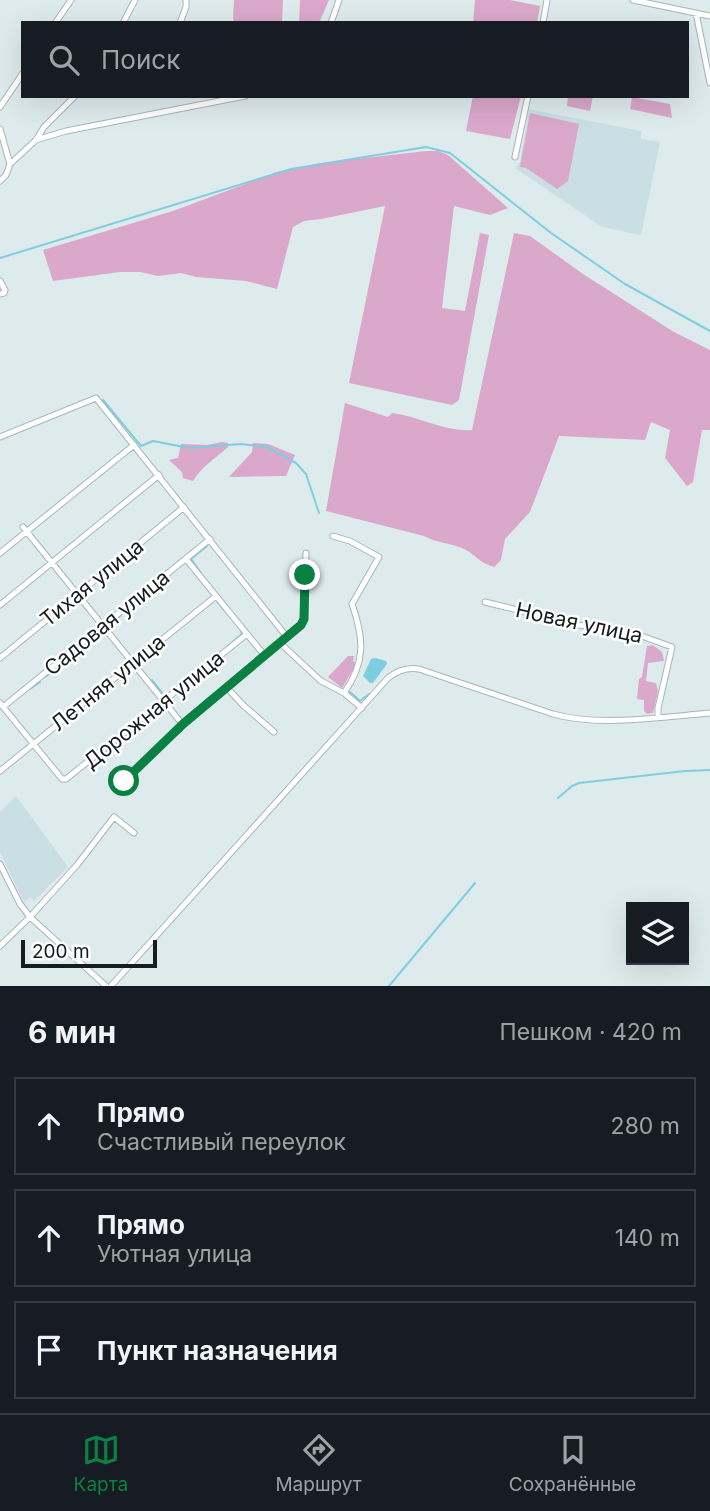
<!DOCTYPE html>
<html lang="ru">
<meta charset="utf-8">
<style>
:root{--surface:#171b24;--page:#242831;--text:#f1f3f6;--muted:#9ea1a6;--line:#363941;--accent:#0b8043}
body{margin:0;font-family:Inter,sans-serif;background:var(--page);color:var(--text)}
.controls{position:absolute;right:21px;bottom:21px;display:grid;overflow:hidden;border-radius:0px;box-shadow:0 7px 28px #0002}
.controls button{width:63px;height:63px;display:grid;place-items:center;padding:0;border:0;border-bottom:2px solid var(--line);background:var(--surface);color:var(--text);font:35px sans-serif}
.scale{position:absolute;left:21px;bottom:18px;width:136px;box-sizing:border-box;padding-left:7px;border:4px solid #171c1d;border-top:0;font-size:19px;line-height:24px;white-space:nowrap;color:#171c1d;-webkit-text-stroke:5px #fff;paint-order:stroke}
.stop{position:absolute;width:21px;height:21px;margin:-16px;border:5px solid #0b8043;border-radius:50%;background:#fff}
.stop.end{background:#0b8043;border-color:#fff;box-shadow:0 2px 7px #0008}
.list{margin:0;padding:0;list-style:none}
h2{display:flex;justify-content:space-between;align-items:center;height:91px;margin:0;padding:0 28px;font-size:30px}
h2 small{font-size:23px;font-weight:400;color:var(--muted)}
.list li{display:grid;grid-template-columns:46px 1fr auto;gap:21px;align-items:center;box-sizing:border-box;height:98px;margin:0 14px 14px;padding:0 14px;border:2px solid var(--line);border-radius:0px}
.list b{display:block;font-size:26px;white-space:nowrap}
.list p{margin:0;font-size:23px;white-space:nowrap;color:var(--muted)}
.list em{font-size:23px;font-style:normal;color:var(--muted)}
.icon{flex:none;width:38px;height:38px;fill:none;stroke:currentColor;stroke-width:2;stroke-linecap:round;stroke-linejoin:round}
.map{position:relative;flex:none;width:710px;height:986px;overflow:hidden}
.search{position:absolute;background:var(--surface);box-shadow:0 7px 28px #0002;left:21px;right:21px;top:21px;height:77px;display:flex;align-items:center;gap:18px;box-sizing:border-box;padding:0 24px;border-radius:0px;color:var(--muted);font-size:26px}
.sheet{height:427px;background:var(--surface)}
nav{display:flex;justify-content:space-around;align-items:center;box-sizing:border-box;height:98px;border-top:2px solid var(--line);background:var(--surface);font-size:19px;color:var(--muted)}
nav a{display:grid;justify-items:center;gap:4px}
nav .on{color:var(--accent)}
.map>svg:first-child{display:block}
.built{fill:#c9dfe3}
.green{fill:#daa8cb}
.water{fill:#7ecedf}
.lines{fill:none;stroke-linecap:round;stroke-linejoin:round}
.stream{stroke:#7ecedf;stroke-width:2}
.minor-casing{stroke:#a9b5b7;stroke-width:7}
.minor{stroke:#fff;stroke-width:5}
.route{stroke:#0b8043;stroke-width:9}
.labels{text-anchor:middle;stroke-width:5;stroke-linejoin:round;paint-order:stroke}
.street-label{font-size:21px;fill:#171c1d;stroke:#fff}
</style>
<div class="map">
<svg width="710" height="986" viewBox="0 0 710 986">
<rect width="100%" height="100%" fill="#deebed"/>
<path class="built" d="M529,109L641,131V139L660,142L641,235L602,227L515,168L520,162Z
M16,796L68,867L34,901L30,897L24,903L0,852V812Z"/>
<path class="green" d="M234,0H283L282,23H237L233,20Z
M300,0H329L319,23H299Z
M475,0H510L540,6L537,23H473Z
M473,96H521L510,139L466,131Z
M568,96H593L590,111L567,106Z
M632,97L670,104L672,118L630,109Z
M530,113L579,124L568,181L557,189L526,168L520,167Z
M426,151H438L448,155L508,208L490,215L454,206L442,308L465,311L480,233L489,235L459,400L452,405L349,383L385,206L321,219L304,221L293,227L277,289L246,281L196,277L181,273L158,276L140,272H120L53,281L43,250L173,211L277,172L321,163Z
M514,233L530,236L583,274L674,332L710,350V430H702L693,482L687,486L665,458L670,430L651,422L645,440L559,436L530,512L505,539L501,560L494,567C479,563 476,555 464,549C451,543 437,543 424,536L326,511L345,403L388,417L392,413C418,416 445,432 472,430Z
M222,442L228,443V447C215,459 202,466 193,481L183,478L182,472L169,460L178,458L181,444L207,445Z
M253,443L268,444L295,455L286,476L229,477L252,452Z
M653,645L662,652L664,661L648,663L646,681L656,683L658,691L653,713L647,714L644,711V700L637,699L639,679L642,677L647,646Z
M348,656H354L353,662H356V665L342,688L328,677Z"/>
<path class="water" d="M375,658L386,661L387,664L373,683H370L363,676L371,659Z"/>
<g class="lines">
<path class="stream" d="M0,258L291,169L426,147L450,153L551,233L625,284L710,331
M0,291H1
M103,400L141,446L153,441L189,448L241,444L267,447L296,463L306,474L319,513
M201,573L191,559L207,546
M141,599L151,592
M217,601L226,612
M125,612L134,604
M108,626L120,616
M90,641L102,631
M228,646L242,634L241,631
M75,653L85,645
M60,665L71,657
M45,677L55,669
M152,680L164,695
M30,689L40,682
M350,692L360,701L369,694
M104,754L162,707
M558,798L572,786L579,783L685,771L710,770
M389,986L475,883"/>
<defs>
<path id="minor" d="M633,0L710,16
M696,13L710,83
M56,22L71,0
M123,23L135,0
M180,23L186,7V0
M331,23L339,0
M543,23L547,0
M0,107L23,73
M0,129L10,164
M36,140L66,131L245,96
M515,157L528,96
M0,181L6,175L10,164L36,140L44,127L75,96
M0,281L5,290L4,293L0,294
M0,437L96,398L287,637
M23,527L183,725
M333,536L350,541L379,557L352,604C364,638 366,662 344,693
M0,553L134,445
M186,559L265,656
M485,602L578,625L628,631L672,647L658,708V717
M0,605L159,475
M285,639L301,625L304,619L306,553
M0,658L184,507
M227,688L244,706L274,732
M0,703L62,779H66L247,634
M3,707L210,539
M0,771L216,596
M124,781L183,725L280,643L321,681L344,693L362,708
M0,864L20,904L30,917L106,986
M0,946L30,917L77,865L114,817L134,833
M111,986L388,678C398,670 407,667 419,669L553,714C598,727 663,717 710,713"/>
</defs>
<use href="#minor" class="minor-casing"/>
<use href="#minor" class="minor"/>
</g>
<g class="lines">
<path class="route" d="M124,781L183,724L301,625L304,619L305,575"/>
</g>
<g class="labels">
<g class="street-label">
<text transform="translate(92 583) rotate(-39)" y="7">Тихая улица</text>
<text transform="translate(107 623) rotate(-39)" y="7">Садовая улица</text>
<text transform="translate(579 623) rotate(12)" y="7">Новая улица</text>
<text transform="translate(108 683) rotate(-39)" y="7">Летняя улица</text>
<text transform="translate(154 710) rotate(-39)" y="7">Дорожная улица</text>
</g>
</g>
</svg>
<div class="controls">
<button><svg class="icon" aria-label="layers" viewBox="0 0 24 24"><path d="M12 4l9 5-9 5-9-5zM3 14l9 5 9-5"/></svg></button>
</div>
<div class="scale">200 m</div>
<div class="stop" style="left:124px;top:781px"></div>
<div class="stop end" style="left:305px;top:575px"></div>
<div class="search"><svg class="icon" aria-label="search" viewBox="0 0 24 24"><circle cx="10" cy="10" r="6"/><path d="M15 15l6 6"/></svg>Поиск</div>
</div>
<section class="sheet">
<h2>6 мин<small>Пешком · 420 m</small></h2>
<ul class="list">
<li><svg class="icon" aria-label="ahead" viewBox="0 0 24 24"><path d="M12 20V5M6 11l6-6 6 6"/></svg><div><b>Прямо</b><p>Счастливый переулок</p></div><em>280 m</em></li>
<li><svg class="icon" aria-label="ahead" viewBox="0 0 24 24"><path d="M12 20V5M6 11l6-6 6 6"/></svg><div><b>Прямо</b><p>Уютная улица</p></div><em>140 m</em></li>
<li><svg class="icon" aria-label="arrive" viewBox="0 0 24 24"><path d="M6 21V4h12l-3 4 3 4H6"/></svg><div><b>Пункт назначения</b></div></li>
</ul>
</section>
<nav>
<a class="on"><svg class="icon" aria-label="map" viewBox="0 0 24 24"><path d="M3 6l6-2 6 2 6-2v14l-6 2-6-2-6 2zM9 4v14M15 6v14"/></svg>Карта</a>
<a><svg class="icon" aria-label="directions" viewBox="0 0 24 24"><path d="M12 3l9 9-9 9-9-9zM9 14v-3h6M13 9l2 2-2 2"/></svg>Маршрут</a>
<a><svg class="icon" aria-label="saved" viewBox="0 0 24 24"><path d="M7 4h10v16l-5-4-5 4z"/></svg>Сохранённые</a>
</nav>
